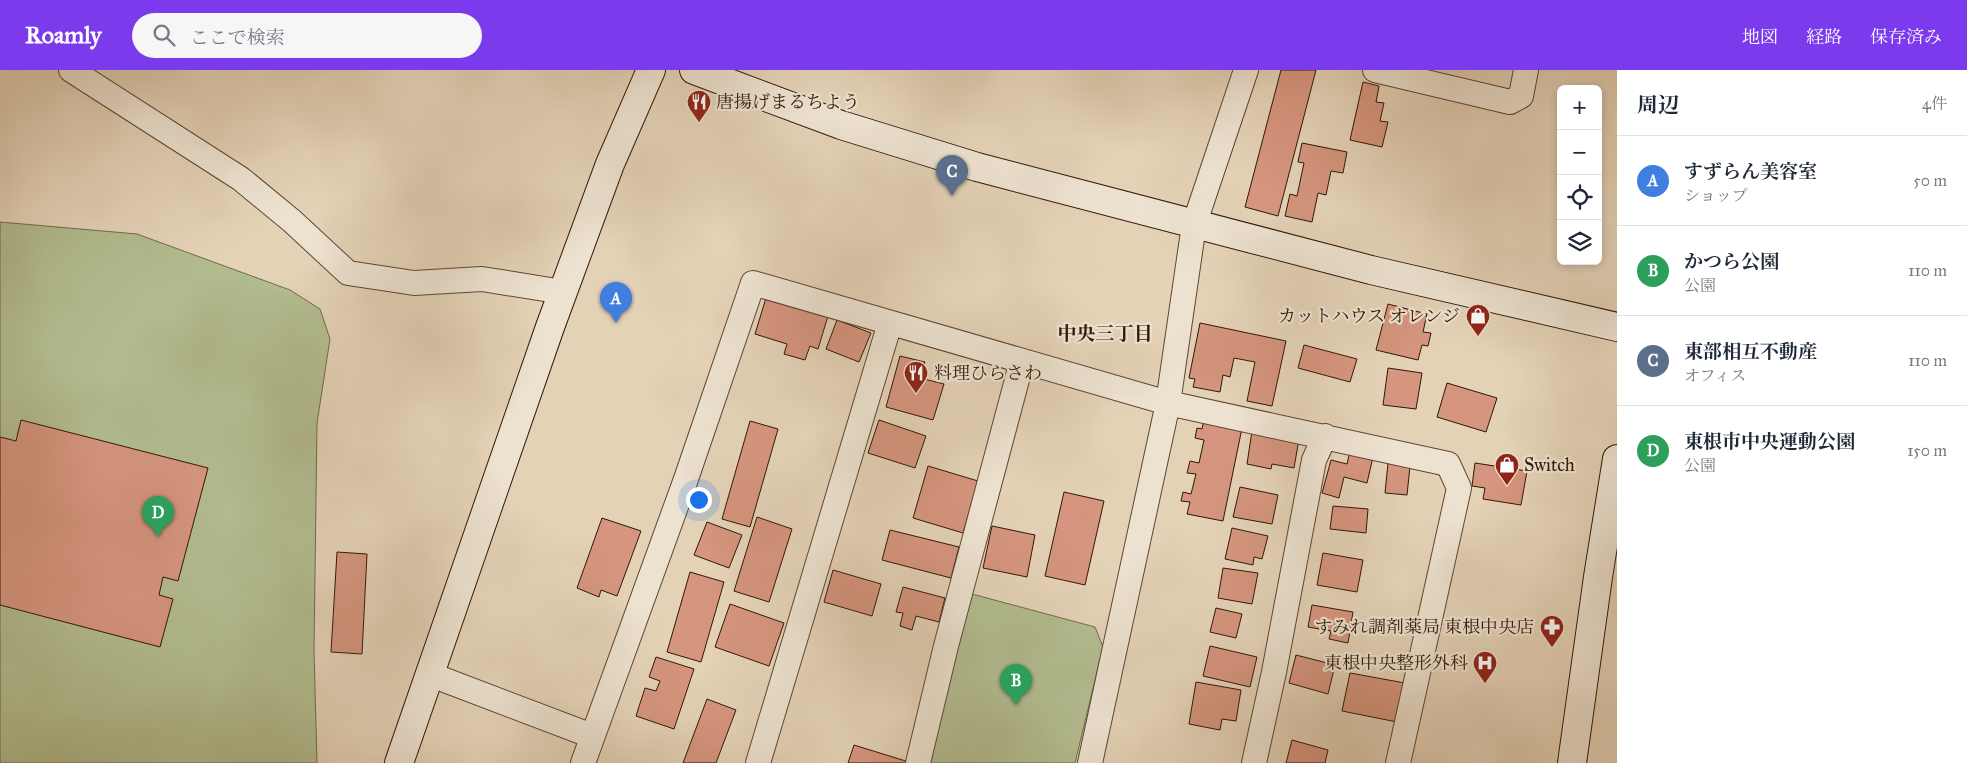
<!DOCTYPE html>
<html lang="ja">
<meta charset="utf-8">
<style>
:root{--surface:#fff;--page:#f6f6f7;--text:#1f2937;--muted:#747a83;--line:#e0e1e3;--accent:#7c3aed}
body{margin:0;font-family:"IM FELL Great Primer","Noto Serif JP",serif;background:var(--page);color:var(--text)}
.controls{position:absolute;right:15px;top:15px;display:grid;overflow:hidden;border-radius:8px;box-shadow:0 2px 8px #0003}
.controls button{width:45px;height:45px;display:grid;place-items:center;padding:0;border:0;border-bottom:1px solid var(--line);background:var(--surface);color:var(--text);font:25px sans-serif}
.you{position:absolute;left:698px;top:429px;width:18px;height:18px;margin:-12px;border:4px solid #fff;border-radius:50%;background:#1a73e8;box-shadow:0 0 0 8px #1a73e833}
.badge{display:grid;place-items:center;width:32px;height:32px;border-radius:50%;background:var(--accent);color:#fff;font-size:16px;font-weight:700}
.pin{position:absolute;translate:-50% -41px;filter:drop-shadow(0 1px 2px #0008)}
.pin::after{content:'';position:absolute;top:26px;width:18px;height:15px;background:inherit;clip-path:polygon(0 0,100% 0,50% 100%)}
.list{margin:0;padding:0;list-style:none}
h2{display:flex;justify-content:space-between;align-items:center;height:65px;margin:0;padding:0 20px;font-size:21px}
h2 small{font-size:16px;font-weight:400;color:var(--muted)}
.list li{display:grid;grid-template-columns:32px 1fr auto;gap:15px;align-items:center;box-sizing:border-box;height:90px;padding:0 20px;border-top:1px solid var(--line)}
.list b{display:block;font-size:19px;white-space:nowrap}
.list p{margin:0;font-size:16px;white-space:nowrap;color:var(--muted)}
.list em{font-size:16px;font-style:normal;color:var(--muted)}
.icon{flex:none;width:28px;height:28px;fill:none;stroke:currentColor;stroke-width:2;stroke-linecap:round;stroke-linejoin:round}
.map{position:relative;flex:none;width:1617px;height:693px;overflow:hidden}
header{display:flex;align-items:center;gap:30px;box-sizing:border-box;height:70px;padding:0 25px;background:var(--accent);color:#fff}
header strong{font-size:24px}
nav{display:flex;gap:28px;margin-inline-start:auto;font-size:18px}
.search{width:350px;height:45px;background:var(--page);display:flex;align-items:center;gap:12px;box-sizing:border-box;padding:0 18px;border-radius:28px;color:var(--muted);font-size:19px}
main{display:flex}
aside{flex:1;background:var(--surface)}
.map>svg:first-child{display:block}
.green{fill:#b2bc8f;stroke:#716a4a}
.building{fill:#d5957e;stroke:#301706}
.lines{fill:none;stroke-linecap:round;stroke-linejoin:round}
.street-casing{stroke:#5d4632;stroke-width:26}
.secondary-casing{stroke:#301706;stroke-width:30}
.street{stroke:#ede2d0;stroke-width:24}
.secondary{stroke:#ede2d0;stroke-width:28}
.labels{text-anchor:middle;stroke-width:4.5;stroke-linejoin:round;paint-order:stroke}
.poi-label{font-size:18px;fill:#301706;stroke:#ede2d0;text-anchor:start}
.neighbourhood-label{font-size:19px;font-weight:bold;fill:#301706;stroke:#ede2d0}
</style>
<header>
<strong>Roamly</strong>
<div class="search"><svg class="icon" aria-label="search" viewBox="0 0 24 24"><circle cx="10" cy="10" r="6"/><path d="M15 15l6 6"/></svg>ここで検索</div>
<nav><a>地図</a><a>経路</a><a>保存済み</a></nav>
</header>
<main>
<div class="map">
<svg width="1617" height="693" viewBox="0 0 1617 693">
<rect width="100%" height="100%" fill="#e4d2b7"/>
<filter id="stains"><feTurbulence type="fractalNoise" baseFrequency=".004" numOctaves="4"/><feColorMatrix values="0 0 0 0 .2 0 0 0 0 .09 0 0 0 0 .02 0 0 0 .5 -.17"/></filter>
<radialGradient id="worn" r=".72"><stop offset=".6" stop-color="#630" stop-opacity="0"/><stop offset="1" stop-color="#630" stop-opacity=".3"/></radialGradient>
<path class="green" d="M0,152L137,164L290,220L320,239L330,269L317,353L314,581L317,693H0Z
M972,524L1095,557L1103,577L1075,693H927Z"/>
<path class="building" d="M1281,0H1316L1278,146L1245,137Z
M1363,12L1379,16L1376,32L1384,33L1380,51L1388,52L1382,77L1350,70Z
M1302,73L1347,82L1343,103L1331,101L1326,125L1318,123L1312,152L1285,146L1290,124L1297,126L1304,93L1298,92Z
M766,228L828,246L818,279L810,276L805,290L784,284L787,274L755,264Z
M1388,234L1427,244L1423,262L1431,263L1428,276L1422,275L1418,290L1376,280Z
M837,250L871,263L859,292L826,279Z
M1200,253L1286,271L1272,336L1247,331L1255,292L1234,288L1230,307L1223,305L1220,322L1193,317L1195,309L1189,308Z
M1304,275L1357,289L1350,312L1298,298Z
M900,286L925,292L920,308L944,314L933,350L886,337Z
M1388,298L1422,303L1416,339L1383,335Z
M1447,313L1497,328L1486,362L1437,347Z
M21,350L208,398L178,511L163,507L159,525L173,529L160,577L0,535V367L16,371Z
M879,350L926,366L915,398L868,383Z
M1204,350L1242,358L1223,451L1187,444L1190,432L1181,431L1183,422L1191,424L1196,404L1187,403L1190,391L1199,393L1204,370L1195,368L1197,358L1202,359Z
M750,351L778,359L750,457L722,449Z
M1252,361L1299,369L1294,398L1272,394L1271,399L1247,394Z
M1350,381L1373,387L1367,413L1344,407L1339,428L1322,423L1331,390L1347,394Z
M1388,393L1410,396L1407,425L1385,423Z
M1475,393L1527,401L1521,435L1483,429L1485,418L1472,416Z
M928,396L978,411L963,463L913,448Z
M1240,417L1278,425L1272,454L1233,447Z
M1064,422L1104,431L1085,515L1045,506Z
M1333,436L1368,439L1366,463L1330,459Z
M757,447L792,459L769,532L734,521Z
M602,448L641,461L617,526L601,520L599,527L577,518Z
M707,452L742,465L729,498L694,485Z
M992,456L1035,465L1027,507L983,498Z
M1232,458L1268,466L1262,489L1254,487L1253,495L1225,489Z
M890,460L959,477L951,508L882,490Z
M337,482L367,484L362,584L331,582Z
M1323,483L1363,490L1357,522L1317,515Z
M1223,498L1258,503L1252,534L1218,528Z
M833,500L881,514L872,546L824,532Z
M690,502L724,512L701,592L667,582Z
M903,517L945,528L939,552L916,546L912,560L900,556L903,543L896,542Z
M730,534L784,553L769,596L715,577Z
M1312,535L1353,542L1348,573L1329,569L1331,561L1308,557Z
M1216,538L1242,544L1236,568L1210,562Z
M1210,576L1257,587L1250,617L1203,606Z
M1296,585L1335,595L1328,624L1289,613Z
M656,587L694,599L674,659L636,646L645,618L656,621L660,611L649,607Z
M1350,603L1405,613L1397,652L1342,641Z
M1196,612L1241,620L1236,651L1222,649L1220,660L1189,654Z
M707,629L736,640L716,693H683Z
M1292,670L1328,680L1325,693H1286Z
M854,675L909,692V693H848Z"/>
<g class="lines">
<defs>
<path id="street" d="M71,0L241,109L292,151L348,203L414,213L482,209L563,222
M1375,0L1510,32L1521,26L1526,0
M429,604L592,666
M583,693L686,409L753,213L1168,333L1448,394L1459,418L1398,693
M758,693L890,253
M918,693L946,576L1022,291
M1090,693L1168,333L1194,155L1246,0
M1254,693L1274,602L1314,390L1325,366"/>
<path id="secondary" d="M694,0L841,55L977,97L1371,200L1617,257
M399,693L550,257L610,94L651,0
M1572,693L1598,507L1617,389"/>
</defs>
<use href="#street" class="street-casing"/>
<use href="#secondary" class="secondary-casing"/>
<use href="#street" class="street"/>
<use href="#secondary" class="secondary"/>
</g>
<defs>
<symbol id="restaurant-pin" viewBox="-11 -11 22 30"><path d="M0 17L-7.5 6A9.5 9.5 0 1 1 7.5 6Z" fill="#8f2418" stroke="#ede2d0"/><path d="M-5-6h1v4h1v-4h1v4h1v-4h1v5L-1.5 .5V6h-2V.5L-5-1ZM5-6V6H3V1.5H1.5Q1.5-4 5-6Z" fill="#fff"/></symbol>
<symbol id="shop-pin" viewBox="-11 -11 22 30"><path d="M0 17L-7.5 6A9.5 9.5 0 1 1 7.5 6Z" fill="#8f2418" stroke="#ede2d0"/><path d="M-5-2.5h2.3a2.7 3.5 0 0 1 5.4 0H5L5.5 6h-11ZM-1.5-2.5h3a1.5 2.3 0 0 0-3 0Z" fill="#fff"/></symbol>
<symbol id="pharmacy-pin" viewBox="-11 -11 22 30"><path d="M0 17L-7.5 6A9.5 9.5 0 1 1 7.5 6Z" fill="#8f2418" stroke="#ede2d0"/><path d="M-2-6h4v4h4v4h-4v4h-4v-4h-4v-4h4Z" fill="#fff"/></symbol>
<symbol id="hospital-pin" viewBox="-11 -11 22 30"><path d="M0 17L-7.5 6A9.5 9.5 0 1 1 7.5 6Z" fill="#8f2418" stroke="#ede2d0"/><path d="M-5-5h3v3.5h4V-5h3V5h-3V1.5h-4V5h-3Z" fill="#fff"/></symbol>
</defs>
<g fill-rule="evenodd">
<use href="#restaurant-pin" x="685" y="18" width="28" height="38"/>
<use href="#shop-pin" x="1464" y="232" width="28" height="38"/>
<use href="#restaurant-pin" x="902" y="289" width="28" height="38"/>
<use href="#shop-pin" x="1493" y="381" width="28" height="38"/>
<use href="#pharmacy-pin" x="1538" y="543" width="28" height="38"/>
<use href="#hospital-pin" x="1471" y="579" width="28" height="38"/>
</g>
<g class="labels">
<g class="poi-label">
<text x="716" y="38">唐揚げまるちよう</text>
<text x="1460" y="252" text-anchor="end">カットハウス オレンジ</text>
<text x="934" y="309">料理ひらさわ</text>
<text x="1524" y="401">Switch</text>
<text x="1534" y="563" text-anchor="end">すみれ調剤薬局 東根中央店</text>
<text x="1468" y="599" text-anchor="end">東根中央整形外科</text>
</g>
<g class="neighbourhood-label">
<text x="1105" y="270">中央三丁目</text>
</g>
</g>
<rect width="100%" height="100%" filter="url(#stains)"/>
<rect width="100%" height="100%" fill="url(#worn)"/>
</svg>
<div class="controls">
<button>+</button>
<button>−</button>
<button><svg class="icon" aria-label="locate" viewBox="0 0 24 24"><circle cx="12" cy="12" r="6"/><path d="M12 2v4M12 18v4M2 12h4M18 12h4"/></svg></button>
<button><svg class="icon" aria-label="layers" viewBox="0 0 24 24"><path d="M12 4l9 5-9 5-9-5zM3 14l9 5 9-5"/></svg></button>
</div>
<div class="you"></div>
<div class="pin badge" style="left:616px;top:253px;background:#3f7fe0">A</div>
<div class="pin badge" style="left:1016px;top:635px;background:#2e9e5b">B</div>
<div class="pin badge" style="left:952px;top:126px;background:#5c6f8a">C</div>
<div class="pin badge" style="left:158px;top:467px;background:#2e9e5b">D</div>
</div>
<aside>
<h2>周辺<small>4件</small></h2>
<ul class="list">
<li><span class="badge" style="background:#3f7fe0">A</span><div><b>すずらん美容室</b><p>ショップ</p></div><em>50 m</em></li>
<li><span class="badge" style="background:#2e9e5b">B</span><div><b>かつら公園</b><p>公園</p></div><em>110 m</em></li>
<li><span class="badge" style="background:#5c6f8a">C</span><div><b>東部相互不動産</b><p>オフィス</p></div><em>110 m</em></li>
<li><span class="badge" style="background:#2e9e5b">D</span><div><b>東根市中央運動公園</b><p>公園</p></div><em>150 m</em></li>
</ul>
</aside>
</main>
